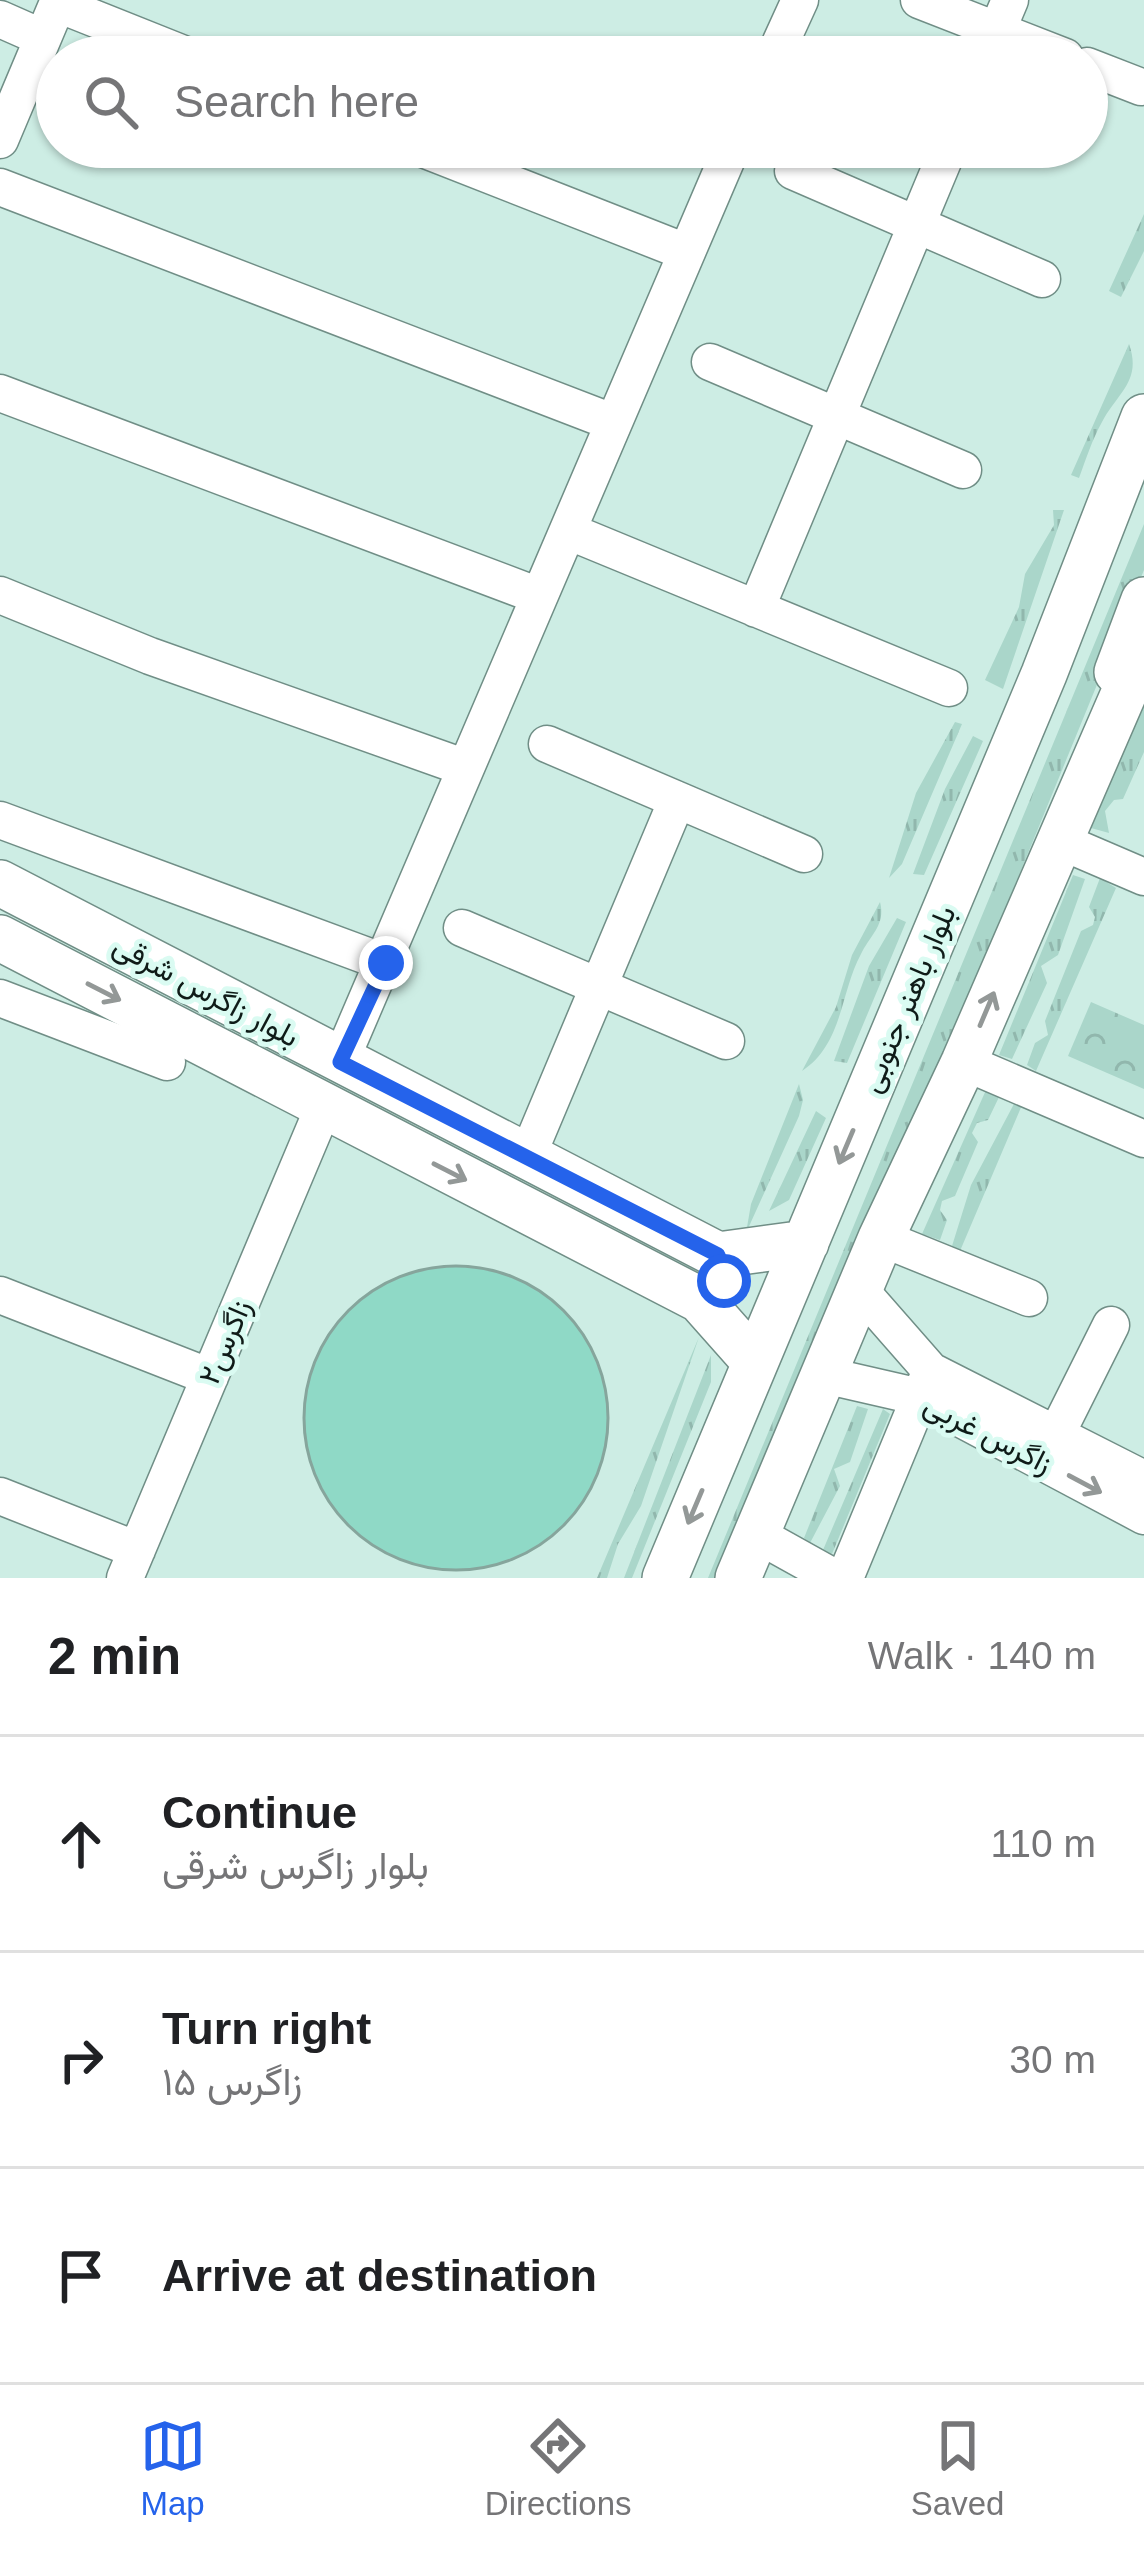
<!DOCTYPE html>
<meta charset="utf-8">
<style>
:root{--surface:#fff;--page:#f2f2f2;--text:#202124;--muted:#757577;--line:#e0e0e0;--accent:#2563eb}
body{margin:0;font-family:Arial,Vazirmatn,sans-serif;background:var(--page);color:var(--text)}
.stop{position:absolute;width:36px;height:36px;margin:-27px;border:9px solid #2563eb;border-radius:50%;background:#fff}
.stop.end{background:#2563eb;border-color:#fff;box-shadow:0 3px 12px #0008}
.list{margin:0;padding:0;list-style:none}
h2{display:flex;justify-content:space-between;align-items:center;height:156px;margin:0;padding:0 48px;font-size:51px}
h2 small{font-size:39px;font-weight:400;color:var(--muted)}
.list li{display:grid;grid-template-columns:78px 1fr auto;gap:36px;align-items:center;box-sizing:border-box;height:216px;padding:0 48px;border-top:3px solid var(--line)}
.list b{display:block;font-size:45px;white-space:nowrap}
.list p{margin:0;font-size:39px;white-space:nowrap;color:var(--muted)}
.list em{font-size:39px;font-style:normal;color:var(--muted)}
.icon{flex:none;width:66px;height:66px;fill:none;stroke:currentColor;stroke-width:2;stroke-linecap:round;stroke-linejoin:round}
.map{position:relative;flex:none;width:1144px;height:1578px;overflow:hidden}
.search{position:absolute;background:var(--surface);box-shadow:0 3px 9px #0004;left:36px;right:36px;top:36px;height:132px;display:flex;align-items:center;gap:30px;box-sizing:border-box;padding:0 42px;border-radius:66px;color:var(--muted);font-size:45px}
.sheet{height:804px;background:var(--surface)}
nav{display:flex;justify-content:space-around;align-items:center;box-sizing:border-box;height:168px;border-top:3px solid var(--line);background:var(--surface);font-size:33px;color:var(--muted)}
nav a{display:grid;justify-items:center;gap:6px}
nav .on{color:var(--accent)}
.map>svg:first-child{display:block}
.grass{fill:url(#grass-tufts)}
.forest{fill:url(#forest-crowns)}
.building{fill:#8fd9c6;stroke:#86a59c;stroke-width:3}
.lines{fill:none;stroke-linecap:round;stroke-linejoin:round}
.minor-casing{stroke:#708e86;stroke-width:39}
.major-casing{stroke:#708e86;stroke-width:48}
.minor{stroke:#fff;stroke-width:36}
.major{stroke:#fff;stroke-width:45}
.oneway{stroke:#939897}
.route{stroke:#2563eb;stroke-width:15}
.labels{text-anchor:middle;stroke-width:10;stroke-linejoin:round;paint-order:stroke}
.street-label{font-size:30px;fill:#0f1b18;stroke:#dafbf2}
</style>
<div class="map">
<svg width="1144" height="1578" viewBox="0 0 1144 1578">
<defs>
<pattern id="grass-tufts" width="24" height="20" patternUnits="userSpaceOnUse" patternTransform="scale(3)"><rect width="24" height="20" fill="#aad6ca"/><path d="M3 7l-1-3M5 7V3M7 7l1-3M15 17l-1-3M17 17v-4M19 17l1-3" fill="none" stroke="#91b7ad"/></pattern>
<pattern id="forest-crowns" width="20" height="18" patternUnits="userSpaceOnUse" patternTransform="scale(3)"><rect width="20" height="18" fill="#aad6ca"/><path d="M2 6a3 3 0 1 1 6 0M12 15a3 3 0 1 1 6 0" fill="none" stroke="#91b7ad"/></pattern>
</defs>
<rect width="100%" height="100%" fill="#cdede4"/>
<path class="grass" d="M1144,214V251L1121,297L1109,291Z
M1129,344C1142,381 1118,392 1102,422C1092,440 1086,459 1079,478L1071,475Z
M1053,510H1064L1003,689L985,680L1019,607L1025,574L1054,525Z
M1144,524V570L731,1578H708Z
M1144,705V752L1123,799L1114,800L1105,811L1109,833L1091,828Z
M955,722L962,724L902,864L889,878L916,793Z
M973,736L983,741L924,875L913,874L945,789Z
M1073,875L1085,879L1058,955L1041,966L1047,983L1012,1059L999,1055Z
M1100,878L1116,888L1036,1071L1027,1065L1035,1043L1048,1035L1045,1021L1081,931L1093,925L1095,917L1089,907Z
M880,902C886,925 870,935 861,954C840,993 843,1044 802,1071L836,1007L852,955Z
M897,918L906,922L847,1063L834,1061L869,966Z
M799,1084L803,1100L799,1116L746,1233L751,1204Z
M986,1090L1000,1095L988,1120L977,1123L972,1133L978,1142L955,1196L942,1201L940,1210L947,1220L940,1240L922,1234Z
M1015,1102L1022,1105L960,1251L952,1246L971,1185Z
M816,1111L826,1118L789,1200L769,1211Z
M699,1337L641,1506L618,1544L607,1578H597Z
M711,1355V1382L632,1578H624Z
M857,1406L868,1409L850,1462L834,1469L840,1486L810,1543L804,1538Z
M883,1409L890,1414L832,1554L823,1550Z"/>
<path class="forest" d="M1091,1002L1144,1025V1089L1068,1056Z"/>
<path class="building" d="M304 1418a152 152 0 1 1 304 0a152 152 0 1 1-304 0Z"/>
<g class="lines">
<defs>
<path id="minor" d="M919,0L1065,57
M58,4L191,57
M0,19L43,38
M774,57L800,0
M986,57L1010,0
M1087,66L1141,87
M0,140L59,0
M418,147L683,251
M793,171L1042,279
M0,187L612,422
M710,362L963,470
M0,393L539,596
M568,531L949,688
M0,595L150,656L466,768
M756,609L949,147
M547,744L804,854
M0,820L386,963
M1060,841L1144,877
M462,928L726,1041
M0,998L167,1062
M340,1062L732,147
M964,1062L1144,1139
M527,1157L677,800
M881,1238L1029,1298
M860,1290L931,1371L1144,1479
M0,1295L210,1377
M824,1375L920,1397L1144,1516
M1056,1435L1111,1325
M0,1496L137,1550
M756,1534L835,1578
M125,1578L324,1106
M845,1578L929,1375"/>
<path id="major" d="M1117,672L1144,600
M0,883L718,1255L806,1243
M0,938L700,1300L755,1362
M665,1578L1044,674L1144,417
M738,1578L881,1238L964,1062L1144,647"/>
</defs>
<use href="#minor" class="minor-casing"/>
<use href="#major" class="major-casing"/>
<use href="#minor" class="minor"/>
<use href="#major" class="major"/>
</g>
<defs><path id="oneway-shaft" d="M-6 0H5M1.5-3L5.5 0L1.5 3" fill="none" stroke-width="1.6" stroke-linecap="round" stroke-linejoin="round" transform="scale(3)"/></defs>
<g class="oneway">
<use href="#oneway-shaft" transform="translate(104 992) rotate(27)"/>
<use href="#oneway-shaft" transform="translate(987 1009) rotate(-67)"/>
<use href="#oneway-shaft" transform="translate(846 1147) rotate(113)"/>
<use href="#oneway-shaft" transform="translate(450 1172) rotate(27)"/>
<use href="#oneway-shaft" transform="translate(1085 1484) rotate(28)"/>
<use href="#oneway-shaft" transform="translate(695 1507) rotate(113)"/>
</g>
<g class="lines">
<path class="route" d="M386,963L340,1062L718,1255L724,1281"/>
</g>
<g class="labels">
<g class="street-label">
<text transform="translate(206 991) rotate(28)" y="10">بلوار زاگرس شرقی</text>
<text transform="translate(908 999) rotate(-67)" y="10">بلوار باهنر جنوبی</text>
<text transform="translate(225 1342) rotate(-67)" y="10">زاگرس۲</text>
<text transform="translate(988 1434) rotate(27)" y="10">زاگرس غربی</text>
</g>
</g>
</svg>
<div class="stop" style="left:724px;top:1281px"></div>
<div class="stop end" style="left:386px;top:963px"></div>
<div class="search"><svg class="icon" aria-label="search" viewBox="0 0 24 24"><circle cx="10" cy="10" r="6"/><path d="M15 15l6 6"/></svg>Search here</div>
</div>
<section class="sheet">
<h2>2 min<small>Walk · 140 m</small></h2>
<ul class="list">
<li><svg class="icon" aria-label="ahead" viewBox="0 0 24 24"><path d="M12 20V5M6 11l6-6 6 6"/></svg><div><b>Continue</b><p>بلوار زاگرس شرقی</p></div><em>110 m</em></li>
<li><svg class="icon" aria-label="right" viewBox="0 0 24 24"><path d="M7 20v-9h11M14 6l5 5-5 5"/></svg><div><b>Turn right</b><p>زاگرس ۱۵</p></div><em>30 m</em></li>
<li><svg class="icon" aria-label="arrive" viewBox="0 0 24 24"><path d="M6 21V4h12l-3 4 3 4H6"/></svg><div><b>Arrive at destination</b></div></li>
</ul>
</section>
<nav>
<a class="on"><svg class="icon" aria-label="map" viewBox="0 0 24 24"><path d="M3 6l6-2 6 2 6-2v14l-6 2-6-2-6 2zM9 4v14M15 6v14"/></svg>Map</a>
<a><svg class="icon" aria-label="directions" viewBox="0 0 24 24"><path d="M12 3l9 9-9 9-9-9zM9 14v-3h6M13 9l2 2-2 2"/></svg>Directions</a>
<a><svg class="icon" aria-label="saved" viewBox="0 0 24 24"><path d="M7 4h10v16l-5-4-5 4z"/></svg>Saved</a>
</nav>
